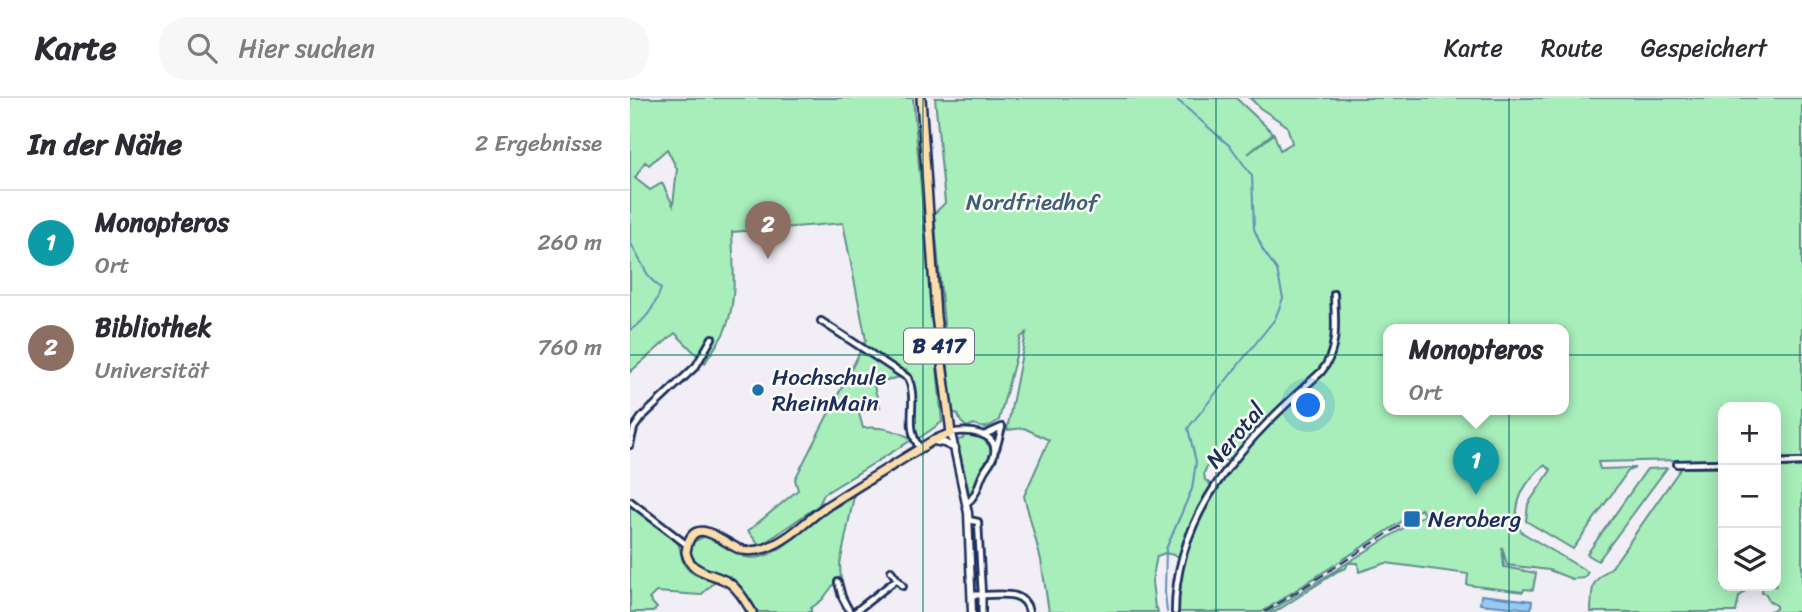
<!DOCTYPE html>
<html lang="de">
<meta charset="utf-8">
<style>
:root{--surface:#fff;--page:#f7f7f7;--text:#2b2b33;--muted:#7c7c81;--line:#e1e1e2;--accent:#111827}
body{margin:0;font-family:Sriracha,sans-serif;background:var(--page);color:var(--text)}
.controls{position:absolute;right:21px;bottom:21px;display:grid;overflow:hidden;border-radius:14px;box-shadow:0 4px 18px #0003}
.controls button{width:63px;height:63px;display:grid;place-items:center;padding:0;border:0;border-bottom:2px solid var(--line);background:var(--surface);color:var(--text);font:35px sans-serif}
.you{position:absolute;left:679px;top:308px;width:24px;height:24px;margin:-18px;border:5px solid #fff;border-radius:50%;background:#1a73e8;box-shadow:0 0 0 10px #1a73e833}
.badge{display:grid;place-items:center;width:46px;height:46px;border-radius:50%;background:var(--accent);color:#fff;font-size:23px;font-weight:700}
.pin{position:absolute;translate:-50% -58px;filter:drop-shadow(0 2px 4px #0008)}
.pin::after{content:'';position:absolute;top:37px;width:24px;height:21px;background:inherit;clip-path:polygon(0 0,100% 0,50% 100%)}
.popup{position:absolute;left:753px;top:226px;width:186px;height:91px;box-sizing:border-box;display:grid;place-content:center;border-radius:14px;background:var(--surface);filter:drop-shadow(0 2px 5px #0005);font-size:23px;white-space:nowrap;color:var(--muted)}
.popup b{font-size:26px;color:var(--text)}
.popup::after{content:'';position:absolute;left:50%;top:100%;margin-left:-14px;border:14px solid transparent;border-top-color:var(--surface)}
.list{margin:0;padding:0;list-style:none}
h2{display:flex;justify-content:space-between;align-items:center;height:91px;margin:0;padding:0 28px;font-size:30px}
h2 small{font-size:23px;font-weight:400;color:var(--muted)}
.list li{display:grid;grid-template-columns:46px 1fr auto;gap:21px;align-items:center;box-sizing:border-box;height:105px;padding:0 28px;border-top:2px solid var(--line)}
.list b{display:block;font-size:26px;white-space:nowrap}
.list p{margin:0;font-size:23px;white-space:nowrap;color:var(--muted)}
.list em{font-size:23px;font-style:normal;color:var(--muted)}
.icon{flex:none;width:38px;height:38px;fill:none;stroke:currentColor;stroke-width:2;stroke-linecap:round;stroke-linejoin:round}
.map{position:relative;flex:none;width:1172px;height:514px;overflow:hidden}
header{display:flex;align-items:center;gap:42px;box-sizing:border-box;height:98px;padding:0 35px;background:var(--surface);border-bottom:2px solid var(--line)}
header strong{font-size:33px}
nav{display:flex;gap:38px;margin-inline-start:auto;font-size:24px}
.search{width:490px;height:63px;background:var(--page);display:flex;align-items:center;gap:18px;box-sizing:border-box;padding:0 24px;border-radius:28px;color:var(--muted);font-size:26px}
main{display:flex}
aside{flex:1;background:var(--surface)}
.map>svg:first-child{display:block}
.green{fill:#a7eeba;stroke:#618e8c;stroke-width:2;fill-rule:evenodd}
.water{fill:#95caf3;stroke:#648cb7;stroke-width:2}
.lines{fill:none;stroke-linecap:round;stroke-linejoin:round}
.stream{stroke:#648cb7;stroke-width:2}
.minor-casing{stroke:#1b2f5e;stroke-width:10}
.tertiary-casing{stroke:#1b2f5e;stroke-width:10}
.secondary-casing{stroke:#1b2f5e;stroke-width:11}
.primary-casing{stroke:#1b2f5e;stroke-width:12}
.minor{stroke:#fdfcf7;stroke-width:4.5}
.tertiary{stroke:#fdfcf7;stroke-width:5}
.secondary{stroke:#fdfcf7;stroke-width:6}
.primary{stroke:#faddab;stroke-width:7}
.rail{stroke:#1b2f5e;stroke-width:2;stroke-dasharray:10 5;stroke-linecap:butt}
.grid{fill:none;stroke:#0f766e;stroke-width:2;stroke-opacity:0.55}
.poi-dot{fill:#1f6fb2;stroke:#fdfcf7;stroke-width:2.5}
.labels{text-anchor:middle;stroke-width:5;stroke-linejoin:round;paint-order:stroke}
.shield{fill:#fdfcf7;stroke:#5f6c8c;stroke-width:2}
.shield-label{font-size:21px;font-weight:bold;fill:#1b2f5e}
.park-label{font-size:23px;fill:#3e5f75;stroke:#fdfcf7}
.poi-label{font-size:23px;fill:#1b2f5e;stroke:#fdfcf7;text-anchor:start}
.street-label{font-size:23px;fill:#1b2f5e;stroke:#fdfcf7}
</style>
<header>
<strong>Karte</strong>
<div class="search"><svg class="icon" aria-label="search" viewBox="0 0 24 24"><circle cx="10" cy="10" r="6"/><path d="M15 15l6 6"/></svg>Hier suchen</div>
<nav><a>Karte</a><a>Route</a><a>Gespeichert</a></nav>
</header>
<main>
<aside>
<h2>In der Nähe<small>2 Ergebnisse</small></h2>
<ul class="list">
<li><span class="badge" style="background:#0f9aa8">1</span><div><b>Monopteros</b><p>Ort</p></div><em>260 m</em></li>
<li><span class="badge" style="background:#8d6e63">2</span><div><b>Bibliothek</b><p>Universität</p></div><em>760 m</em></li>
</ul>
</aside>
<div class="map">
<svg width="1172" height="514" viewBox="0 0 1172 514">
<rect width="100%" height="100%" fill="#f1eff5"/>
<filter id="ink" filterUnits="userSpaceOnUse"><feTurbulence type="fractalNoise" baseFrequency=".0143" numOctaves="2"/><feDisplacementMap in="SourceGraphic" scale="14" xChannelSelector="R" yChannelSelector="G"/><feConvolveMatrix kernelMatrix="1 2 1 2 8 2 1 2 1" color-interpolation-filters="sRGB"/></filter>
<g filter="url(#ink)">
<path class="green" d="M0,0H283L312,324L288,341C279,319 293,290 276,272L270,279L243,285L250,309L229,315L233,330C251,328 263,332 279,339L280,343L194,396L189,407L133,446L129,447L118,433L168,392L165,381L236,242L213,125L102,134C103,167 108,201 95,232C93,239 80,256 75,265L45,235L0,274ZM37,51L47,71L43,107L32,85L20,92L5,80L15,64L19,67Z
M305,0H606L643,35L618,56L644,36L650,52L662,45L657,28L630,10L620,0H1172V360H1146V309H1093V361L968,364L970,371L1005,370L998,373L943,451L896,423L898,406L921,372L914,367C898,381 885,400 887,422L884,424L893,435L958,474L954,480L942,481L919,472L877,467L872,449L874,469L906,475L903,492L894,491L893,494L837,487L838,476L756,465L729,474L728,465H718L716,470L708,473L645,514H639L794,417L791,411L632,514H547L552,475L556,460L535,455L527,458L522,483L525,510H527L528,514H419L411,462L394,398L419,342L394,330L377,332L396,235L391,239L369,322C360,329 354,332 344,326L337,329L331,324L328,316L322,314L304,116L315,105ZM758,231H934V311H758ZM587,354L602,368L587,391L575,382L574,375L583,355Z
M334,336L353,340L362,352L344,393L340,398L327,342L333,341Z
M1146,369H1172V514H1136L1146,511V507L1139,503L1136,496L1132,495V488H1146Z
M1037,370L968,463L957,456L1017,371Z
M1051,370H1093V488H1120L1109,499L1106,514H961C962,488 960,484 982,469Z
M224,398L210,466L211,484L204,486L192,502L181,510V514H128C120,501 111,487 98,479C81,470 71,475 60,457L63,444L77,437C91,442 101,455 115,459C142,465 167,436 186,422C198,413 212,406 224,398Z
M0,407L46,442C51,449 50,452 52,460C55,476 71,479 85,483L71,497L26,494L19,501L27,510L23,514H0Z"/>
<path class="water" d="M851,497L902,503L901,511L850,506Z"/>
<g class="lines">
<path class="stream" d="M0,144L19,179L31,191C25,208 16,223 0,232
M537,514L535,494L536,451L562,391L566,364L558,330L645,221L653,200L647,172L633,152L624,131L622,78L601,49L545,0"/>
<defs>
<path id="minor" d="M191,223L278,280C289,303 273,328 290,350
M321,335C335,332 369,333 364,356C363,363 356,369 353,376C348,386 347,398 337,405
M354,337L372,329
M0,347L4,330L11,320L66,268L82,240
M366,351L372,329
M1146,365L1172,364
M1047,366L1093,365
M0,403L57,447
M339,422L348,424L352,497C370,497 395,491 399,514
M267,481L273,488
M208,484L212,499L220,514
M225,514L267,481L261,473
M545,514C545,410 620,338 691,274C709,253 705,222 704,196"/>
<path id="tertiary" d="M342,497H352V514"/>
<path id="secondary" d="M321,335L338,415L342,514
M304,343L314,345L325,350"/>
<path id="primary" d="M122,514C116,504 110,493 101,486C85,474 60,477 56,454C62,413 92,444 109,451C118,454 127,453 136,450C159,442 177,422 197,408C232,385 267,365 302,343L321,335L306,218L291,0"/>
</defs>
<use href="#minor" class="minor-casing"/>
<use href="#tertiary" class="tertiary-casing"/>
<use href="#secondary" class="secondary-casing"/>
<use href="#primary" class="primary-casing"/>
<use href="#minor" class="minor"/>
<use href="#tertiary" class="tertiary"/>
<use href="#secondary" class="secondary"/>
<use href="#primary" class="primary"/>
<path class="rail" d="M635,514L776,424"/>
</g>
</g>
<path class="grid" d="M293,0V514M586,0V514M879,0V514M0,257H1172"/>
<g class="poi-dot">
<circle cx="128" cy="292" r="7"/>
<rect x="773" y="412" width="18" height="18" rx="3.5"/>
</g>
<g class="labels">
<rect class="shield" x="274" y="230.5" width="70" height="35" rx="5"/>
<g class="shield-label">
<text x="309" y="255">B 417</text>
</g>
<g class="park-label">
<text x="402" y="112">Nordfriedhof</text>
</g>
<g class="poi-label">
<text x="142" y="287">Hochschule<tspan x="142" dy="26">RheinMain</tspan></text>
<text x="798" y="429">Neroberg</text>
</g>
<g class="street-label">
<text transform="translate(605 337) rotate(-50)" y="8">Nerotal</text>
</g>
</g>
</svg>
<div class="controls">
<button>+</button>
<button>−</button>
<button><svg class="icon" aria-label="layers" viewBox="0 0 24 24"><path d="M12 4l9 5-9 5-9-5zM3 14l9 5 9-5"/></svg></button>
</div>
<div class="you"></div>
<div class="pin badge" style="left:846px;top:397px;background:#0f9aa8">1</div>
<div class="popup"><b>Monopteros</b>Ort</div>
<div class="pin badge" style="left:138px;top:161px;background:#8d6e63">2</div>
</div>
</main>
